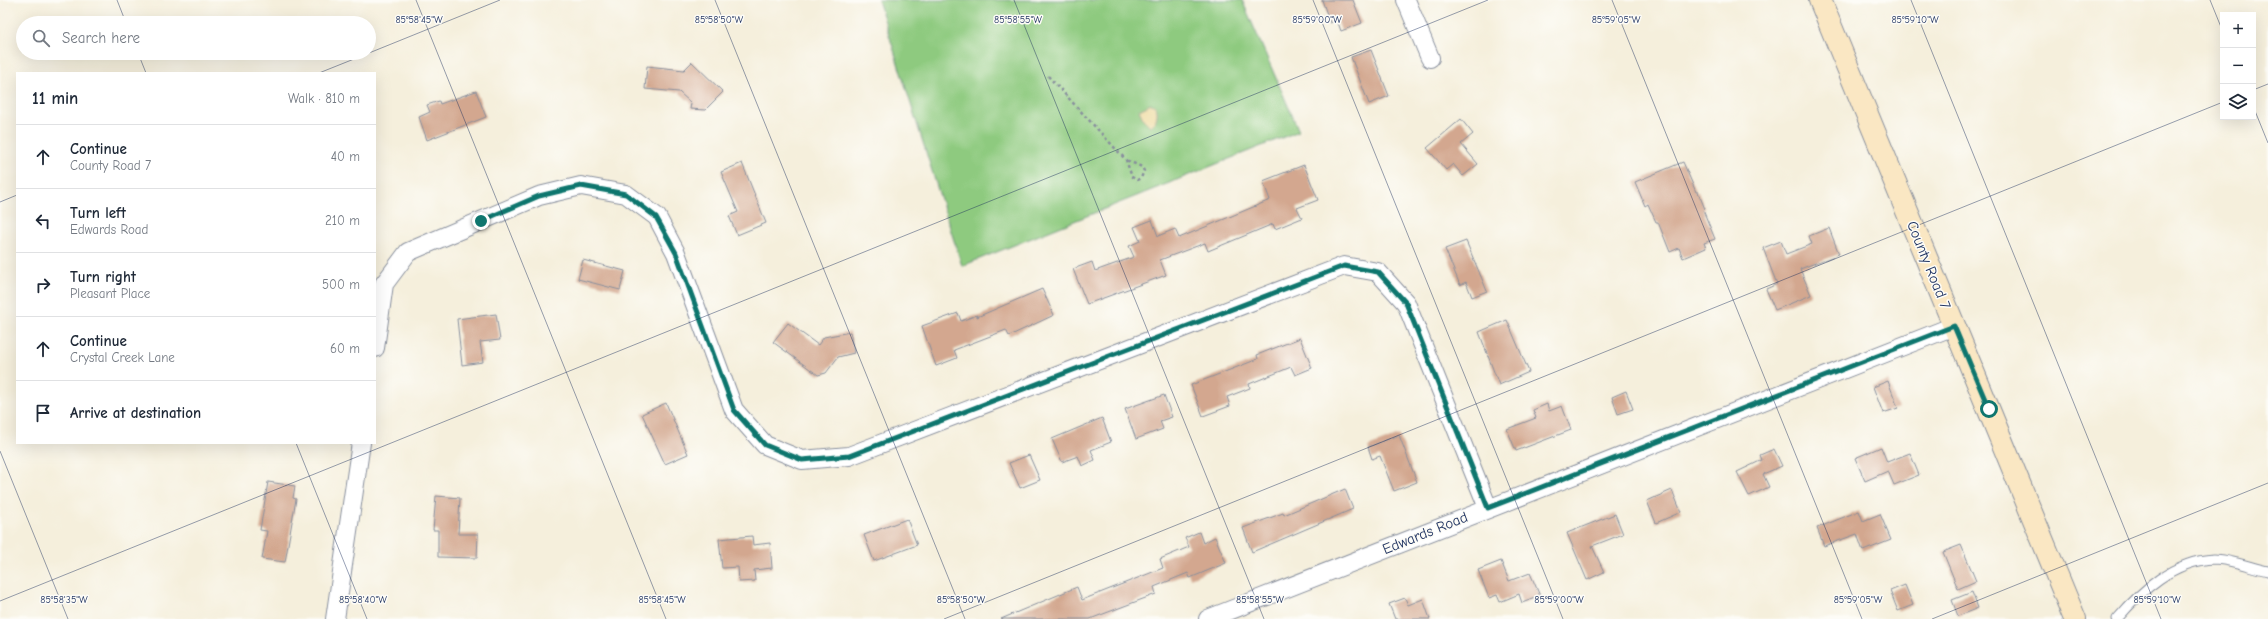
<!DOCTYPE html>
<meta charset="utf-8">
<style>
:root{--surface:#fff;--page:#f6f6f7;--text:#1f2937;--muted:#747a83;--line:#e0e1e3}
body{margin:0;font-family:"Comic Neue",sans-serif;background:var(--page);color:var(--text)}
.controls{position:absolute;right:12px;top:12px;display:grid;overflow:hidden;border-radius:0px;box-shadow:0 4px 16px #0002}
.controls button{width:36px;height:36px;display:grid;place-items:center;padding:0;border:0;border-bottom:1px solid var(--line);background:var(--surface);color:var(--text);font:20px sans-serif}
.stop{position:absolute;width:12px;height:12px;margin:-9px;border:3px solid #0f766e;border-radius:50%;background:#fff}
.stop.end{background:#0f766e;border-color:#fff;box-shadow:0 1px 4px #0008}
.list{margin:0;padding:0;list-style:none}
h2{display:flex;justify-content:space-between;align-items:center;height:52px;margin:0;padding:0 16px;font-size:17px}
h2 small{font-size:13px;font-weight:400;color:var(--muted)}
.list li{display:grid;grid-template-columns:26px 1fr auto;gap:12px;align-items:center;box-sizing:border-box;height:64px;padding:0 16px;border-top:1px solid var(--line)}
.list b{display:block;font-size:15px;white-space:nowrap}
.list p{margin:0;font-size:13px;white-space:nowrap;color:var(--muted)}
.list em{font-size:13px;font-style:normal;color:var(--muted)}
.icon{flex:none;width:22px;height:22px;fill:none;stroke:currentColor;stroke-width:2;stroke-linecap:round;stroke-linejoin:round}
.map{position:relative;flex:none;width:2268px;height:619px;overflow:hidden}
.search{position:absolute;background:var(--surface);box-shadow:0 4px 16px #0002;left:16px;top:16px;width:360px;height:44px;display:flex;align-items:center;gap:10px;box-sizing:border-box;padding:0 14px;border-radius:22px;color:var(--muted);font-size:15px}
.panel{position:absolute;background:var(--surface);box-shadow:0 4px 16px #0002;left:16px;top:72px;width:360px;height:372px;border-radius:0px}
.map>svg:first-child{display:block}
.green{fill:#8eca7f;stroke:#547c6e}
.sand{fill:#eeda9e;stroke:#84847e}
.building{fill:#d3a78f}
.lines{fill:none;stroke-linecap:round;stroke-linejoin:round}
.lane-casing{stroke:#888f9d;stroke-width:11}
.street-casing{stroke:#888f9d;stroke-width:20}
.secondary-casing{stroke:#888f9d;stroke-width:24}
.path{stroke:#888f9d;stroke-width:2.5;stroke-dasharray:3 3;stroke-linecap:butt}
.lane{stroke:#fff;stroke-width:9}
.street{stroke:#fff;stroke-width:18}
.secondary{stroke:#fae7c3;stroke-width:22}
.route{stroke:#0f766e;stroke-width:5}
.ticks{fill:none;stroke:#1b2f5e;stroke-width:1;stroke-opacity:0.45}
.labels{text-anchor:middle;stroke-width:3;stroke-linejoin:round;paint-order:stroke}
.street-label{font-size:15px;fill:#1b2f5e;stroke:#fdfcf7}
.ticks-label{font-size:10px;text-anchor:middle;fill:#1b2f5e;stroke:#fdfcf7;stroke-width:3;stroke-linejoin:round;paint-order:stroke}
</style>
<div class="map">
<svg width="2268" height="619" viewBox="0 0 2268 619">
<rect width="100%" height="100%" fill="#fdfcf7"/>
<filter id="ink" filterUnits="userSpaceOnUse"><feTurbulence type="fractalNoise" baseFrequency=".025" numOctaves="2"/><feDisplacementMap in="SourceGraphic" scale="8" xChannelSelector="R" yChannelSelector="G"/><feConvolveMatrix kernelMatrix="1 2 1 2 8 2 1 2 1" color-interpolation-filters="sRGB"/></filter>
<filter id="wash" filterUnits="userSpaceOnUse"><feTurbulence type="fractalNoise" baseFrequency=".012" numOctaves="4" result="noise"/><feDisplacementMap in="SourceGraphic" scale="16" xChannelSelector="R" yChannelSelector="G"/><feGaussianBlur stdDeviation="0.9" result="paint"/><feColorMatrix in="noise" values="0 0 0 0 0 0 0 0 0 0 0 0 0 0 0 0 0 1.4 0 .05"/><feComposite in="paint" operator="in"/></filter>
<g filter="url(#wash)">
<rect width="100%" height="100%" fill="#f5efdc"/>
<path class="green" d="M878,0H1242L1299,131L962,266Z"/>
<path class="sand" d="M1151,104C1159,106 1158,115 1155,122L1150,126L1143,119L1139,110Z"/>
<g id="blocks">
<path class="building" d="M1322,0H1353L1362,23L1341,31L1337,20L1330,23Z
M1371,50L1389,96L1369,104L1351,57Z
M692,62L723,92L705,110L690,109L691,103L679,92L645,89L647,66L684,70Z
M476,91L486,117L427,140L419,117L430,112L427,105L439,101L440,104Z
M1461,119L1473,134L1461,144L1478,164L1463,176L1453,164L1446,170L1427,148Z
M1683,162L1696,192H1698L1705,209L1703,210L1715,239L1704,243L1706,248L1683,258L1679,248L1670,252L1658,222H1656L1648,204L1645,206L1635,182Z
M742,163L766,223L737,235L729,216L738,212L721,172Z
M1304,165L1318,200L1297,208L1302,218L1275,229L1273,224L1208,251L1205,243L1160,260L1166,275L1087,304L1073,269L1092,262L1095,271L1134,257L1129,246L1140,241L1134,227L1152,220L1158,236L1175,229L1179,238L1270,200L1263,181Z
M1829,228L1839,254L1800,269L1811,295L1775,310L1766,289L1777,284L1763,248L1781,241L1786,254L1812,244L1809,236Z
M1466,241L1487,291L1472,297L1466,282L1460,285L1445,249Z
M583,260L625,271L620,290L578,279Z
M1042,289L1054,315L1009,336L1006,330L954,350L957,358L936,366L922,326L958,313L961,321L977,315V317Z
M496,314L500,340L480,342L483,362L462,365L457,319Z
M1507,320L1529,372L1499,385L1479,332Z
M788,323L818,345L824,337L850,332L854,353L838,357L826,373L818,375L773,342Z
M1300,338L1312,368L1295,375L1291,367L1249,384L1250,388L1227,397L1230,406L1203,416L1191,385L1258,359L1257,355Z
M1888,381L1898,408L1883,413L1873,387Z
M1626,391L1633,409L1618,414L1612,397Z
M1164,395L1172,417L1160,421L1163,429L1136,439L1125,409Z
M666,403L688,454L665,464L642,414Z
M1547,404L1549,411L1562,406L1571,430L1516,451L1507,429L1536,418L1533,410Z
M1102,418L1111,442L1091,450L1095,460L1082,466L1078,456L1062,462L1052,439Z
M1399,435L1417,482L1394,491L1380,456L1372,459L1368,447Z
M1881,447L1887,462L1910,453L1919,475L1894,485L1888,471L1865,481L1855,458Z
M1774,449L1782,466L1763,474L1769,487L1749,496L1737,472L1762,460L1760,455Z
M1029,455L1040,480L1020,488L1009,463Z
M268,482L295,486L293,498L296,499L285,562L262,559L267,531L260,530Z
M1345,489L1353,509L1252,552L1243,528L1283,513L1284,515Z
M1672,490L1681,512L1656,523L1647,501Z
M436,496L460,498L458,534H478L477,558L438,557V530H433Z
M1859,511L1863,521L1880,514L1891,540L1863,551L1857,534L1824,546L1817,528Z
M1615,514L1623,534L1592,546L1604,572L1587,580L1567,533Z
M907,519L917,545L874,561L864,535Z
M1199,532L1203,543L1215,537L1226,563L1190,578L1188,573L1154,587L1156,594L1090,619H1001L1077,587L1082,600L1163,568L1160,559L1189,547L1185,538Z
M752,536L753,545L770,543L772,568L754,570L755,581L739,582L738,567L722,568L719,539Z
M1961,545L1976,581L1958,589L1943,552Z
M1501,561L1509,581L1530,573L1540,596L1522,603L1519,594L1500,602L1497,595L1489,598L1478,570Z
M1905,585L1913,605L1898,611L1890,591Z
M1972,592L1978,608L1958,616L1952,600Z
M1405,598L1408,605L1423,599L1430,619H1395L1389,604Z"/>
</g>
</g>
<g filter="url(#ink)">
<use href="#blocks" fill-opacity="0" stroke="#888f9d" stroke-width="1"/>
<g class="lines">
<defs>
<path id="lane" d="M2117,619C2142,590 2173,561 2214,559C2229,559 2253,568 2268,571"/>
<path id="street" d="M1406,0L1430,58
M375,348L384,284L408,252L539,196L581,186L626,194L657,217L676,253L734,410L765,445L802,460L849,456L1344,266L1378,272L1406,303L1488,508
M335,619L361,443
M1208,619L1954,326"/>
<path id="secondary" d="M1820,0L2075,619"/>
</defs>
<use href="#lane" class="lane-casing"/>
<use href="#street" class="street-casing"/>
<use href="#secondary" class="secondary-casing"/>
<path class="path" d="M1048,76L1126,160L1132,177L1137,180L1141,178L1144,171L1142,167L1126,160"/>
<use href="#lane" class="lane"/>
<use href="#street" class="street"/>
<use href="#secondary" class="secondary"/>
</g>
</g>
<g class="lines" filter="url(#ink)">
<path class="route" d="M481,221L539,196L581,186L626,194L656,217L676,253L734,410L765,445L802,460L849,456L1344,266L1378,272L1406,303L1488,508L1954,326L1989,409"/>
</g>
<path class="ticks" d="M117,0L126,23M416,0L666,619M715,0L965,619M1014,0L1264,619M1313,0L1563,619M1612,0L1862,619M1911,0L2161,619M2210,0L2223,32M138,53L146,73M369,53L500,0M319,73L369,53M2253,90L2268,84M2253,106L2268,143M0,202L17,195M296,443L367,619M0,451L68,619M0,601L1488,0M944,619L2223,102M1932,619L2268,483"/>
<g class="labels">
<g class="street-label">
<text transform="translate(1929 265) rotate(68)" y="5">County Road 7</text>
<text transform="translate(1425 533) rotate(-22)" y="5">Edwards Road</text>
</g>
</g>
<g class="ticks-label">
<text x="419" y="23">85°58'45"W</text>
<text x="719" y="23">85°58'50"W</text>
<text x="1018" y="23">85°58'55"W</text>
<text x="1317" y="23">85°59'00"W</text>
<text x="1616" y="23">85°59'05"W</text>
<text x="1915" y="23">85°59'10"W</text>
<text x="64" y="603">85°58'35"W</text>
<text x="363" y="603">85°58'40"W</text>
<text x="662" y="603">85°58'45"W</text>
<text x="961" y="603">85°58'50"W</text>
<text x="1260" y="603">85°58'55"W</text>
<text x="1559" y="603">85°59'00"W</text>
<text x="1858" y="603">85°59'05"W</text>
<text x="2157" y="603">85°59'10"W</text>
</g>
</svg>
<div class="controls">
<button>+</button>
<button>−</button>
<button><svg class="icon" aria-label="layers" viewBox="0 0 24 24"><path d="M12 4l9 5-9 5-9-5zM3 14l9 5 9-5"/></svg></button>
</div>
<div class="stop" style="left:1989px;top:409px"></div>
<div class="stop end" style="left:481px;top:221px"></div>
<div class="search"><svg class="icon" aria-label="search" viewBox="0 0 24 24"><circle cx="10" cy="10" r="6"/><path d="M15 15l6 6"/></svg>Search here</div>
<section class="panel">
<h2>11 min<small>Walk · 810 m</small></h2>
<ul class="list">
<li><svg class="icon" aria-label="ahead" viewBox="0 0 24 24"><path d="M12 20V5M6 11l6-6 6 6"/></svg><div><b>Continue</b><p>County Road 7</p></div><em>40 m</em></li>
<li><svg class="icon" aria-label="left" viewBox="0 0 24 24"><path d="M17 20v-9H6M10 6l-5 5 5 5"/></svg><div><b>Turn left</b><p>Edwards Road</p></div><em>210 m</em></li>
<li><svg class="icon" aria-label="right" viewBox="0 0 24 24"><path d="M7 20v-9h11M14 6l5 5-5 5"/></svg><div><b>Turn right</b><p>Pleasant Place</p></div><em>500 m</em></li>
<li><svg class="icon" aria-label="ahead" viewBox="0 0 24 24"><path d="M12 20V5M6 11l6-6 6 6"/></svg><div><b>Continue</b><p>Crystal Creek Lane</p></div><em>60 m</em></li>
<li><svg class="icon" aria-label="arrive" viewBox="0 0 24 24"><path d="M6 21V4h12l-3 4 3 4H6"/></svg><div><b>Arrive at destination</b></div></li>
</ul>
</section>
</div>
